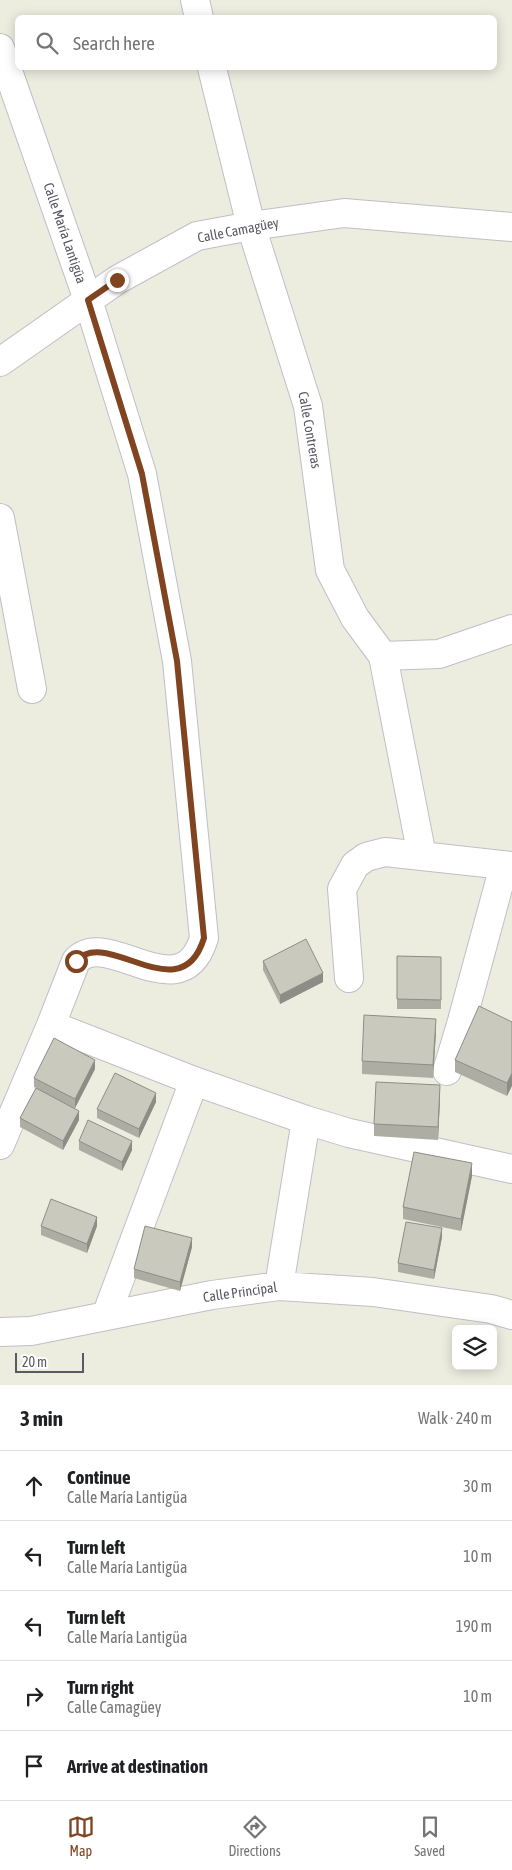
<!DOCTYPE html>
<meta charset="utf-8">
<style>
:root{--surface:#fff;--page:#f6f6f6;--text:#202124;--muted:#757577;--line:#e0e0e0;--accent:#814420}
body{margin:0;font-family:"Asap Condensed",sans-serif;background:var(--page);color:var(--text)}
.controls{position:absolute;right:15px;bottom:15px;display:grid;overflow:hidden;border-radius:8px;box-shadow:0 2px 12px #0003}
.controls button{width:45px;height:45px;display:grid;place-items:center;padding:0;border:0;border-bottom:1px solid var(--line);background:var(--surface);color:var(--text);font:25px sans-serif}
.scale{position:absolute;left:15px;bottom:12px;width:69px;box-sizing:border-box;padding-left:5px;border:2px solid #585962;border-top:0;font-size:14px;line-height:18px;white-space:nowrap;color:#585962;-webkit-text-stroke:4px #fff;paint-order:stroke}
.stop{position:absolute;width:15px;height:15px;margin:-11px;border:4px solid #814420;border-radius:50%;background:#fff}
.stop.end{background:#814420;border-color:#fff;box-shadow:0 1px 5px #0008}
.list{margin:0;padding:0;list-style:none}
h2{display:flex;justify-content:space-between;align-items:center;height:65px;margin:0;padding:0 20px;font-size:21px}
h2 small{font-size:16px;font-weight:400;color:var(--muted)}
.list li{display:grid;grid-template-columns:32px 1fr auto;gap:15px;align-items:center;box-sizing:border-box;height:70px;padding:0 20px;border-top:1px solid var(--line)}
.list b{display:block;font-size:19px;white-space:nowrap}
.list p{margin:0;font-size:16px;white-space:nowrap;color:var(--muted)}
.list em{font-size:16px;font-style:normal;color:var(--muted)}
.icon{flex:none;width:28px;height:28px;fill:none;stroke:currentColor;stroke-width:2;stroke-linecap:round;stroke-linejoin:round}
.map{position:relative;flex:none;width:512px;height:1385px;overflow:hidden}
.search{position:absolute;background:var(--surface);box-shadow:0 2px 12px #0003;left:15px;right:15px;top:15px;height:55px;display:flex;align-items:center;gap:12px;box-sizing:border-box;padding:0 18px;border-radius:8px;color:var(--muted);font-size:19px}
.sheet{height:415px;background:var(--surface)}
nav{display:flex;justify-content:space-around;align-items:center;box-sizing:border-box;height:70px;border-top:1px solid var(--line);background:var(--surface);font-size:14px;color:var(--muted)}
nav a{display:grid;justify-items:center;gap:2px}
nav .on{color:var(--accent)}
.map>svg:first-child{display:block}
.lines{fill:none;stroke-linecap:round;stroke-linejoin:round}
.street-casing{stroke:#bebfc7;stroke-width:30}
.street{stroke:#fff;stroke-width:28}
.wall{fill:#aeada3}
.shaded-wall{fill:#8d8d85}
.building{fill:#cac9be;stroke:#8d8d85}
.route{stroke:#814420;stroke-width:6}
.labels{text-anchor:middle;stroke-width:4;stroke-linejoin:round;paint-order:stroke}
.street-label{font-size:14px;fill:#585962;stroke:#fff}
</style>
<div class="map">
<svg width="512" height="1385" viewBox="0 0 512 1385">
<rect width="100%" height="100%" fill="#eceddf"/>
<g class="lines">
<defs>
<path id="street" d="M195,0L199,18
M0,48L88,300L142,474L177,661L204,938C181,1013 107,926 76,961L51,1025L0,1145
M212,68L251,226L308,406L330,570L355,618L383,656L439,654L512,629
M0,362L117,280L197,236L251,226L344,213L512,227
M0,518L32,689
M383,656L422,856
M349,978L342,889L355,865L366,857L385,852L512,866
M51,1025L194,1081L306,1120L349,1133L512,1169
M447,1071L462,1021L504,866
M279,1286L306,1120
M106,1316L194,1081
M0,1332L31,1331L212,1295L279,1286L373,1292L491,1309L512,1315"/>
</defs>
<use href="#street" class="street-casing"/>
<use href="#street" class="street"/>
</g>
<path class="wall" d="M397,956L441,957V1009H397Z
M263,961L323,982L280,1004L263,970Z
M512,1022L507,1096L455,1072V1060Z
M436,1032L433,1078L362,1074V1061Z
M95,1069L75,1108L79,1120L63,1150L20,1127V1118L36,1088L34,1087V1078Z
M440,1098L438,1140L374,1136V1124Z
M156,1102L139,1138L97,1118V1109Z
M79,1141L132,1150L122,1171L79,1150Z
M472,1176L461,1231L403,1219V1207Z
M41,1226H97L87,1253L41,1235Z
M442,1237L434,1279L398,1272V1263Z
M192,1247L180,1291L134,1278V1269Z"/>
<path class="shaded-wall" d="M323,973V982L280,1004V995Z
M436,1019V1032L433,1078V1065Z
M95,1060V1069L75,1108V1099Z
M512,1073V1086L507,1096V1083Z
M440,1085V1098L438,1140V1127Z
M156,1093V1102L139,1138V1129Z
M79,1111V1120L63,1150V1141Z
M132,1141V1150L122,1171V1162Z
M472,1163V1176L461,1231V1219Z
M97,1217V1226L87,1253V1244Z
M442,1228V1237L434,1279V1270Z
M192,1238V1247L180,1291V1282Z"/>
<path class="building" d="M306,939L323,973L280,995L263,961Z
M397,956L441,957V1000L397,999Z
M479,1006L512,1022V1073L507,1083L455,1060Z
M364,1015L436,1019L433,1065L362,1061Z
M54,1038L95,1060L75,1099L34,1078Z
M115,1073L156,1093L139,1129L97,1109Z
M376,1082L440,1085L438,1127L374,1124Z
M36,1088L79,1111L63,1141L20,1118Z
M88,1120L132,1141L122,1162L79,1141Z
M414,1152L472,1163L461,1219L403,1207Z
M51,1199L97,1217L87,1244L41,1226Z
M406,1222L442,1228L434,1270L398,1263Z
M145,1226L192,1238L180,1282L134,1269Z"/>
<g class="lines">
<path class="route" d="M76,961C107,926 181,1013 204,938L177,661L142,474L88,300L117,280"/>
</g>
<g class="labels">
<g class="street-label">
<text transform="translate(238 230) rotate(-11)" y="5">Calle Camagüey</text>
<text transform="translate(65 233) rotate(71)" y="5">Calle María Lantigüa</text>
<text transform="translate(310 430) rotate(80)" y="5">Calle Contreras</text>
<text transform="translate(240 1292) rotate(-8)" y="5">Calle Principal</text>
</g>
</g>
</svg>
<div class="controls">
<button><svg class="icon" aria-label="layers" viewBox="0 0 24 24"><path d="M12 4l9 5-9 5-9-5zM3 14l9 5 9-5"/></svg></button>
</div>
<div class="scale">20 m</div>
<div class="stop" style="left:76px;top:961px"></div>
<div class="stop end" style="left:117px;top:280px"></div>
<div class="search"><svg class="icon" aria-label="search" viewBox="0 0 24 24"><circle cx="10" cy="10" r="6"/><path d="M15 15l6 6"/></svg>Search here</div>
</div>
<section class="sheet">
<h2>3 min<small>Walk · 240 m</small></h2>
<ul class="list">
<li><svg class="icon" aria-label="ahead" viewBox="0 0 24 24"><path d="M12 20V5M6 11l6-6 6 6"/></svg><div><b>Continue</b><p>Calle María Lantigüa</p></div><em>30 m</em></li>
<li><svg class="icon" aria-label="left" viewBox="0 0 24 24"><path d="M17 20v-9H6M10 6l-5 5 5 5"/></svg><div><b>Turn left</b><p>Calle María Lantigüa</p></div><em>10 m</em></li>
<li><svg class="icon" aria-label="left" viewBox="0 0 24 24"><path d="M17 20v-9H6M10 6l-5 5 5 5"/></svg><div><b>Turn left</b><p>Calle María Lantigüa</p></div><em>190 m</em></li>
<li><svg class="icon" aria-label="right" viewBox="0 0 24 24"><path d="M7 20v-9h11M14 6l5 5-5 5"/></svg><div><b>Turn right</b><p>Calle Camagüey</p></div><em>10 m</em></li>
<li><svg class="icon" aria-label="arrive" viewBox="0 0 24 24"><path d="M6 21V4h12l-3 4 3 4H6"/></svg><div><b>Arrive at destination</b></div></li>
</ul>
</section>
<nav>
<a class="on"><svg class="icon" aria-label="map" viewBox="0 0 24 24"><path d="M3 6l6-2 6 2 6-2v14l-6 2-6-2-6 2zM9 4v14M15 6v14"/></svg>Map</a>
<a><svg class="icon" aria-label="directions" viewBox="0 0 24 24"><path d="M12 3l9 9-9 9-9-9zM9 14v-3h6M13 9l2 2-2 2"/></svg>Directions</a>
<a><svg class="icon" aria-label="saved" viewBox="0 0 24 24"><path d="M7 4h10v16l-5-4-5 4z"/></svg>Saved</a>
</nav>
